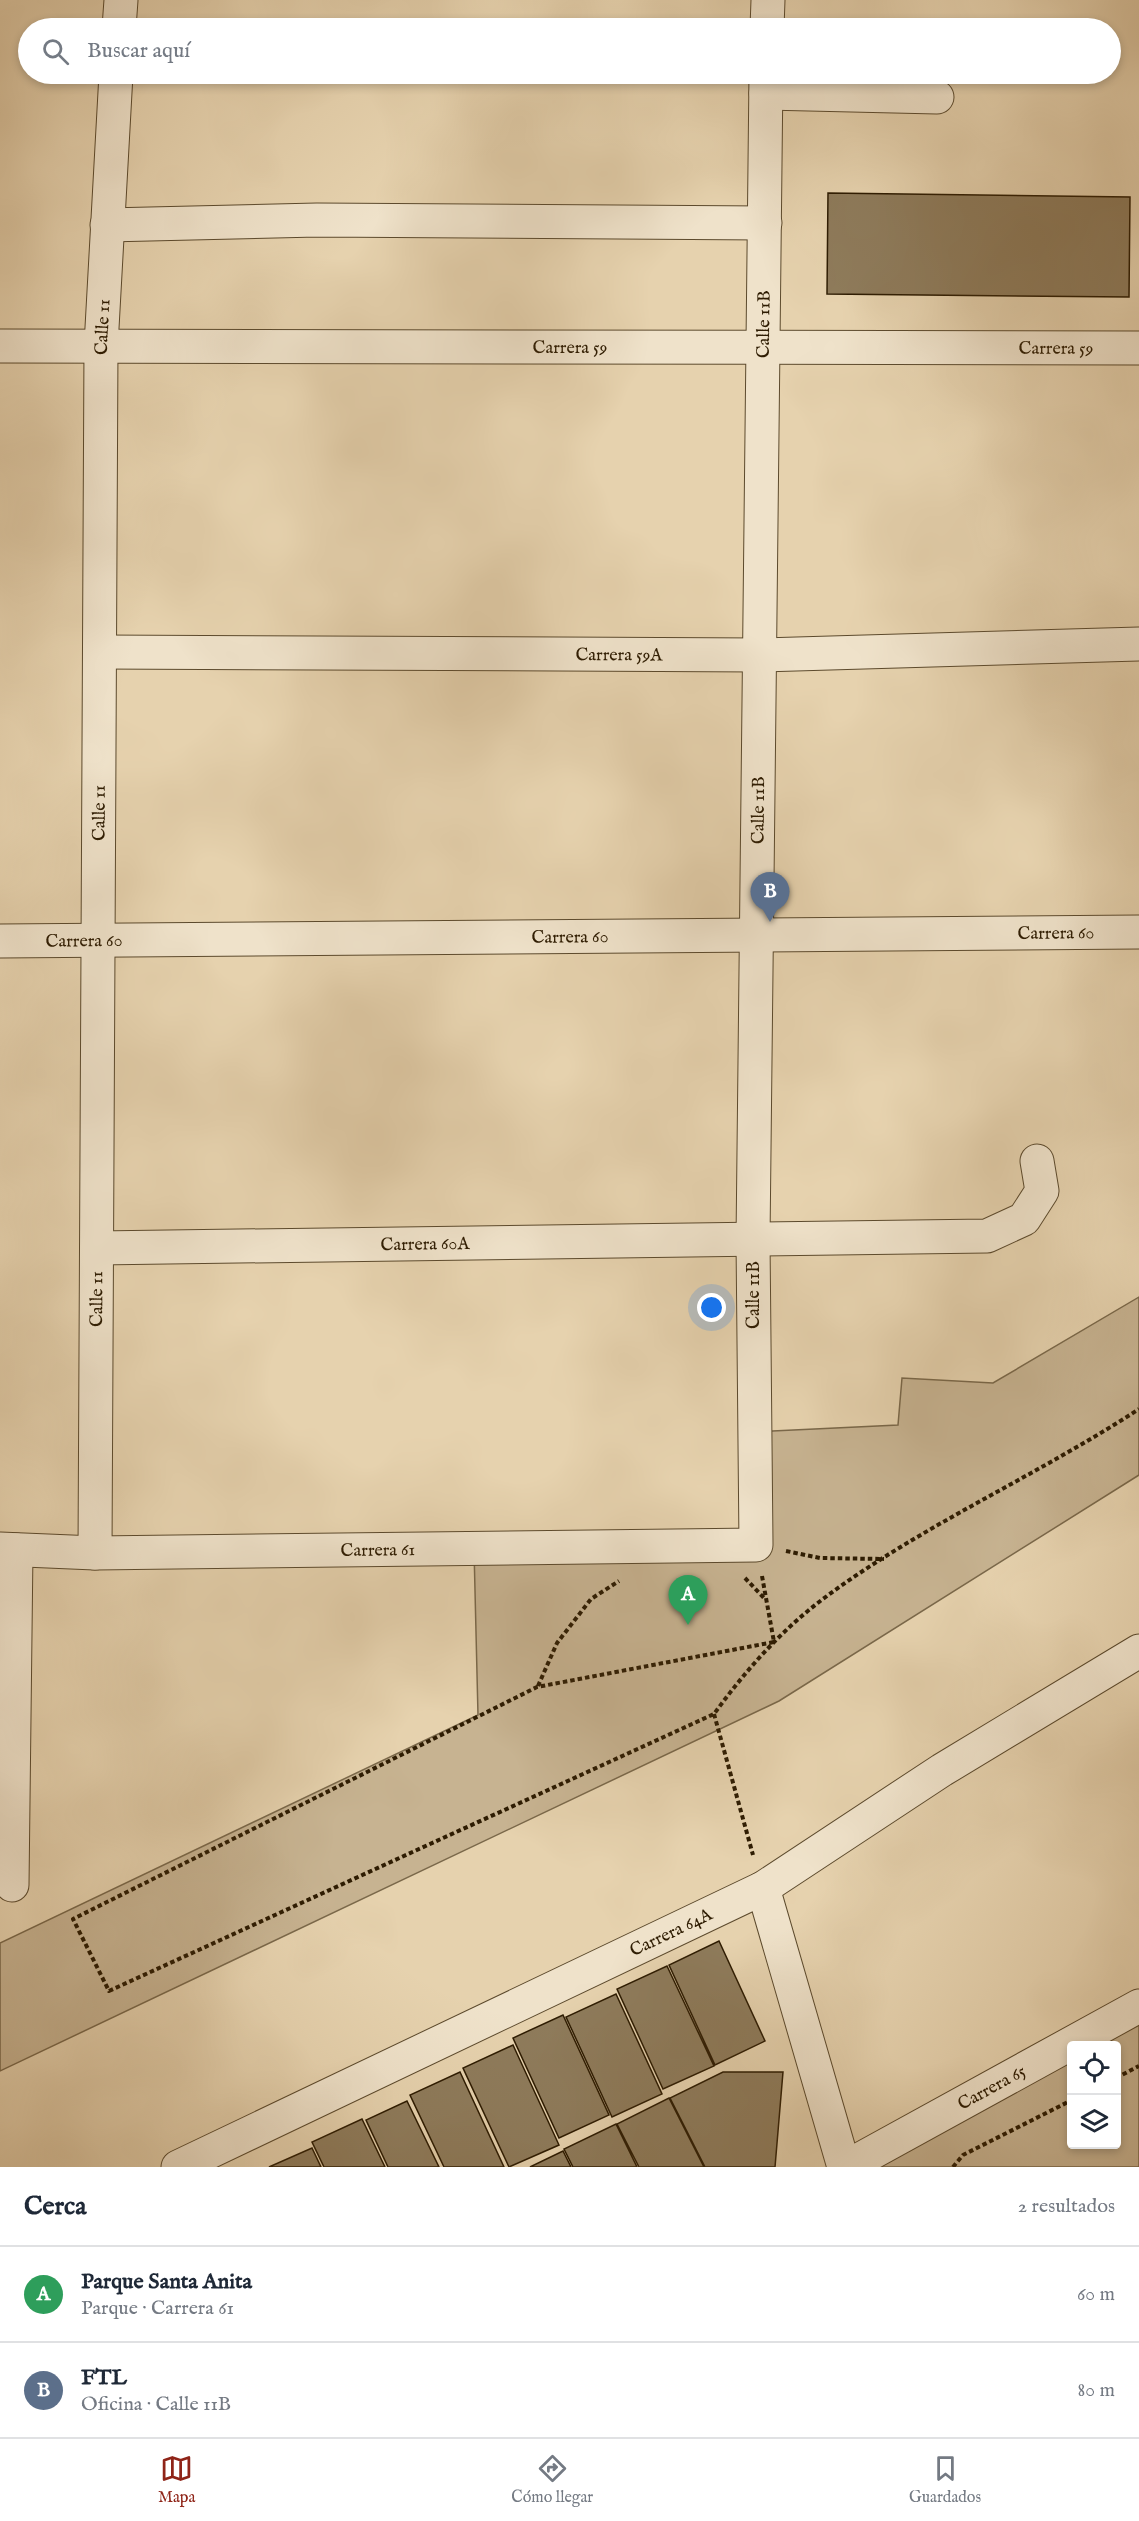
<!DOCTYPE html>
<html lang="es">
<meta charset="utf-8">
<style>
:root{--surface:#fff;--page:#f2f2f3;--text:#1f2937;--muted:#747a83;--line:#e0e1e3;--accent:#8f2418}
body{margin:0;font-family:"IM FELL English",serif;background:var(--page);color:var(--text)}
.controls{position:absolute;right:18px;bottom:18px;display:grid;overflow:hidden;border-radius:6px;box-shadow:0 3px 9px #0003}
.controls button{width:54px;height:54px;display:grid;place-items:center;padding:0;border:0;border-bottom:2px solid var(--line);background:var(--surface);color:var(--text);font:30px sans-serif}
.you{position:absolute;left:712px;top:1308px;width:21px;height:21px;margin:-15px;border:4px solid #fff;border-radius:50%;background:#1a73e8;box-shadow:0 0 0 9px #1a73e833}
.badge{display:grid;place-items:center;width:39px;height:39px;border-radius:50%;background:var(--accent);color:#fff;font-size:20px;font-weight:700}
.pin{position:absolute;translate:-50% -50px;filter:drop-shadow(0 2px 3px #0008)}
.pin::after{content:'';position:absolute;top:32px;width:21px;height:18px;background:inherit;clip-path:polygon(0 0,100% 0,50% 100%)}
.list{margin:0;padding:0;list-style:none}
h2{display:flex;justify-content:space-between;align-items:center;height:78px;margin:0;padding:0 24px;font-size:26px}
h2 small{font-size:20px;font-weight:400;color:var(--muted)}
.list li{display:grid;grid-template-columns:39px 1fr auto;gap:18px;align-items:center;box-sizing:border-box;height:96px;padding:0 24px;border-top:2px solid var(--line)}
.list b{display:block;font-size:22px;white-space:nowrap}
.list p{margin:0;font-size:20px;white-space:nowrap;color:var(--muted)}
.list em{font-size:20px;font-style:normal;color:var(--muted)}
.icon{flex:none;width:33px;height:33px;fill:none;stroke:currentColor;stroke-width:2;stroke-linecap:round;stroke-linejoin:round}
.map{position:relative;flex:none;width:1139px;height:2167px;overflow:hidden}
.search{position:absolute;background:var(--surface);box-shadow:0 3px 9px #0003;left:18px;right:18px;top:18px;height:66px;display:flex;align-items:center;gap:15px;box-sizing:border-box;padding:0 21px;border-radius:33px;color:var(--muted);font-size:22px}
.sheet{height:270px;background:var(--surface)}
nav{display:flex;justify-content:space-around;align-items:center;box-sizing:border-box;height:84px;border-top:2px solid var(--line);background:var(--surface);font-size:16px;color:var(--muted)}
nav a{display:grid;justify-items:center;gap:3px}
nav .on{color:var(--accent)}
.map>svg:first-child{display:block}
.green{fill:#c7b391;stroke:#7a684a;stroke-width:1.5;fill-rule:evenodd}
.building{fill:#8e7b5b;stroke:#2e1c02;stroke-width:1.5}
.lines{fill:none;stroke-linecap:round;stroke-linejoin:round}
.street-casing{stroke:#5c4a2d;stroke-width:35}
.path{stroke:#2e1c02;stroke-width:4;stroke-dasharray:4.5 3;stroke-linecap:butt}
.street{stroke:#efe2ca;stroke-width:33}
.labels{text-anchor:middle;stroke-width:4.5;stroke-linejoin:round;paint-order:stroke}
.street-label{font-size:18px;fill:#2e1c02;stroke:#efe2ca}
</style>
<div class="map">
<svg width="1139" height="2167" viewBox="0 0 1139 2167">
<rect width="100%" height="100%" fill="#e6d2ae"/>
<filter id="stains"><feTurbulence type="fractalNoise" baseFrequency=".00333" numOctaves="4"/><feColorMatrix values="0 0 0 0 .2 0 0 0 0 .09 0 0 0 0 .02 0 0 0 .5 -.17"/></filter>
<radialGradient id="worn" r=".72"><stop offset=".6" stop-color="#630" stop-opacity="0"/><stop offset="1" stop-color="#630" stop-opacity=".3"/></radialGradient>
<path class="green" d="M1139,1297V1475L779,1701L0,2071V1943L478,1715L474,1549L756,1545L753,1432L898,1425L902,1378L993,1383Z
M1139,2006V2167H846ZM1072,2046H1116V2144H1072Z"/>
<path class="building" d="M828,193L1130,197L1129,297L827,294Z
M719,1941L765,2041L715,2065L669,1965Z
M667,1966L714,2066L663,2089L617,1989Z
M616,1994L662,2094L612,2117L566,2017Z
M563,2015L609,2115L559,2138L513,2038Z
M513,2045L559,2145L509,2167L463,2068Z
M460,2072L504,2167H444L410,2095Z
M723,2072H783L775,2167H705L670,2098Z
M669,2098L704,2167H639L617,2124Z
M407,2101L439,2167H388L366,2120Z
M362,2119L385,2167H324L312,2142Z
M616,2124L637,2167H573L564,2149Z
M312,2148L321,2167H269Z
M563,2151L571,2167H530Z"/>
<g class="lines">
<defs>
<g id="street">
<path d="M119,28L121,0"/>
<path d="M767,28L768,0"/>
<path d="M766,93L937,97"/>
<path d="M107,225L317,220L765,223"/>
<path id="s1" d="M0,346L1139,348"/>
<path id="s2" d="M100,652L760,655L1139,644"/>
<path id="s3" d="M0,941L1139,932"/>
<path id="s4" d="M97,1248L987,1236L1024,1219L1042,1191L1037,1161"/>
<path id="s5" d="M0,1549L95,1553L756,1545L753,1240L766,74"/>
<path id="s6" d="M95,1553L101,346L116,74"/>
<path d="M12,1885L16,1550"/>
<path d="M763,1888L844,2167"/>
<path id="s7" d="M178,2167L763,1888L942,1770L1139,1651"/>
<path id="s8" d="M846,2167L1139,2006"/>
</g>
</defs>
<use href="#street" class="street-casing"/>
<path class="path" d="M786,1551L820,1558L884,1559
M762,1576L774,1642L537,1687L73,1919L109,1991L714,1714C746,1670 782,1629 827,1596C923,1525 1038,1475 1139,1409
M745,1578L765,1599
M538,1686L557,1643L591,1599L619,1581
M714,1714L753,1855
M1116,2078L1139,2066
M953,2167L963,2155L1072,2100"/>
<use href="#street" class="street"/>
</g>
<g class="labels">
<g class="street-label">
<text dy="6" stroke="none"><textPath href="#s5" startOffset="1977">Calle 11B</textPath></text>
<text dy="6" stroke="none"><textPath href="#s6" startOffset="1226">Calle 11</textPath></text>
<text dy="6" stroke="none"><textPath href="#s1" startOffset="570">Carrera 59</textPath></text>
<text dy="6" stroke="none"><textPath href="#s1" startOffset="1056">Carrera 59</textPath></text>
<text dy="6" stroke="none"><textPath href="#s2" startOffset="519">Carrera 59A</textPath></text>
<text dy="6" stroke="none"><textPath href="#s5" startOffset="1491">Calle 11B</textPath></text>
<text dy="6" stroke="none"><textPath href="#s6" startOffset="740">Calle 11</textPath></text>
<text dy="6" stroke="none"><textPath href="#s3" startOffset="1056">Carrera 60</textPath></text>
<text dy="6" stroke="none"><textPath href="#s3" startOffset="570">Carrera 60</textPath></text>
<text dy="6" stroke="none"><textPath href="#s3" startOffset="84">Carrera 60</textPath></text>
<text dy="6" stroke="none"><textPath href="#s4" startOffset="328">Carrera 60A</textPath></text>
<text transform="translate(753 1295) rotate(-90)" y="6">Calle 11B</text>
<text dy="6" stroke="none"><textPath href="#s6" startOffset="254">Calle 11</textPath></text>
<text dy="6" stroke="none"><textPath href="#s5" startOffset="378">Carrera 61</textPath></text>
<text dy="6" stroke="none"><textPath href="#s7" startOffset="546">Carrera 64A</textPath></text>
<text dy="6" stroke="none"><textPath href="#s8" startOffset="166">Carrera 65</textPath></text>
</g>
</g>
<rect width="100%" height="100%" filter="url(#stains)"/>
<rect width="100%" height="100%" fill="url(#worn)"/>
</svg>
<div class="controls">
<button><svg class="icon" aria-label="locate" viewBox="0 0 24 24"><circle cx="12" cy="12" r="6"/><path d="M12 2v4M12 18v4M2 12h4M18 12h4"/></svg></button>
<button><svg class="icon" aria-label="layers" viewBox="0 0 24 24"><path d="M12 4l9 5-9 5-9-5zM3 14l9 5 9-5"/></svg></button>
</div>
<div class="you"></div>
<div class="pin badge" style="left:688px;top:1625px;background:#2e9e5b">A</div>
<div class="pin badge" style="left:770px;top:922px;background:#5c6f8a">B</div>
<div class="search"><svg class="icon" aria-label="search" viewBox="0 0 24 24"><circle cx="10" cy="10" r="6"/><path d="M15 15l6 6"/></svg>Buscar aquí</div>
</div>
<section class="sheet">
<h2>Cerca<small>2 resultados</small></h2>
<ul class="list">
<li><span class="badge" style="background:#2e9e5b">A</span><div><b>Parque Santa Anita</b><p>Parque · Carrera 61</p></div><em>60 m</em></li>
<li><span class="badge" style="background:#5c6f8a">B</span><div><b>FTL</b><p>Oficina · Calle 11B</p></div><em>80 m</em></li>
</ul>
</section>
<nav>
<a class="on"><svg class="icon" aria-label="map" viewBox="0 0 24 24"><path d="M3 6l6-2 6 2 6-2v14l-6 2-6-2-6 2zM9 4v14M15 6v14"/></svg>Mapa</a>
<a><svg class="icon" aria-label="directions" viewBox="0 0 24 24"><path d="M12 3l9 9-9 9-9-9zM9 14v-3h6M13 9l2 2-2 2"/></svg>Cómo llegar</a>
<a><svg class="icon" aria-label="saved" viewBox="0 0 24 24"><path d="M7 4h10v16l-5-4-5 4z"/></svg>Guardados</a>
</nav>
